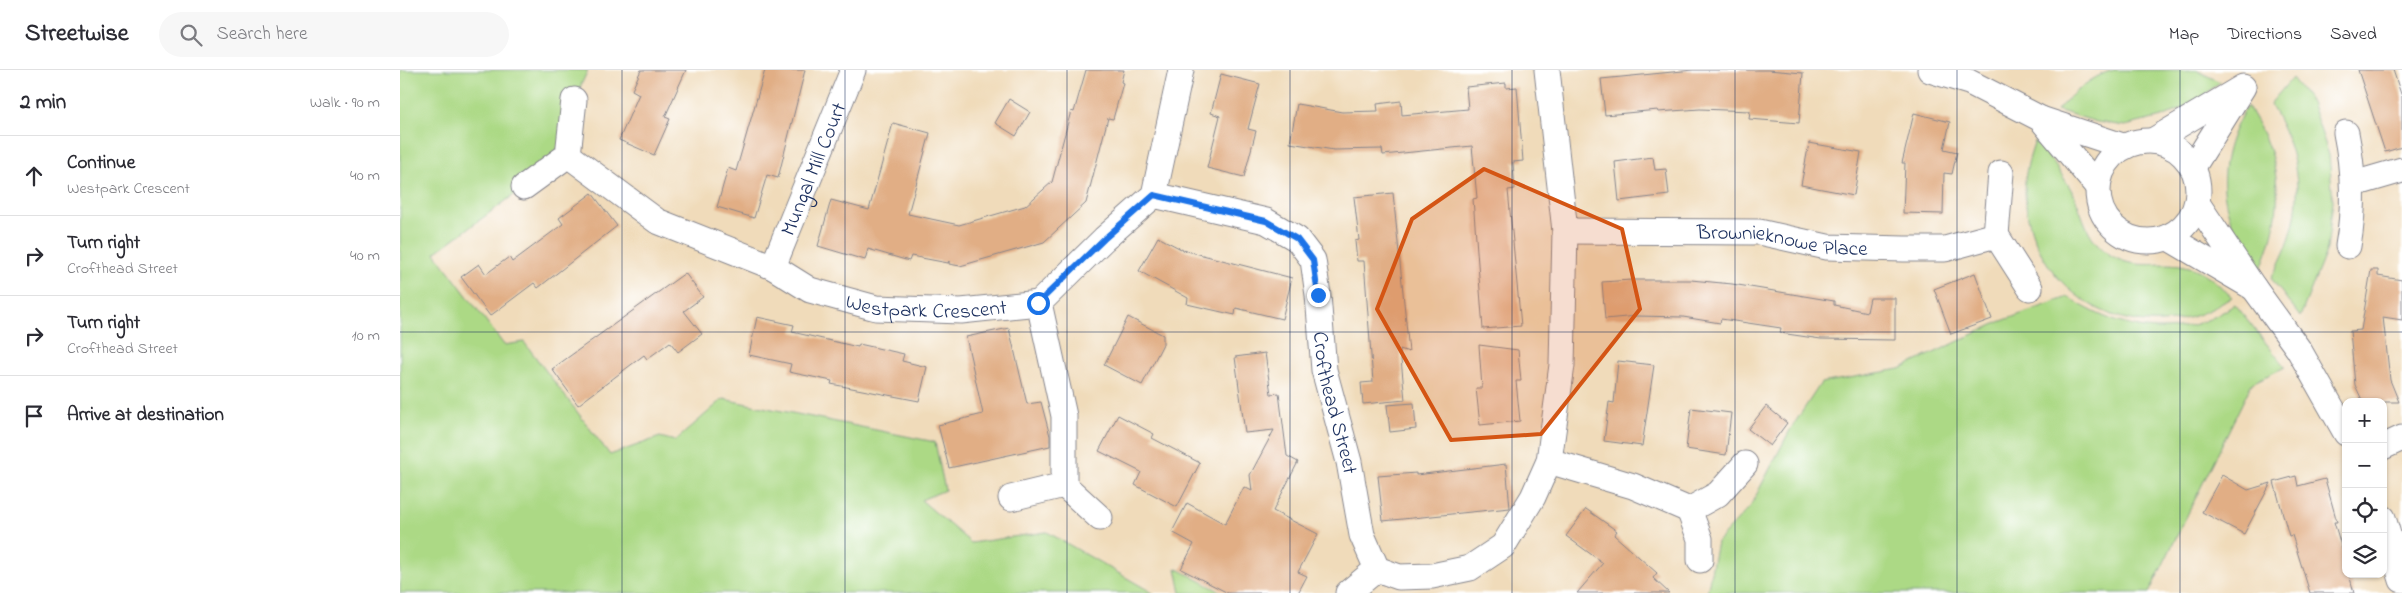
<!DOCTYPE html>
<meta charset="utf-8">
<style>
:root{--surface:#fff;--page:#f7f7f7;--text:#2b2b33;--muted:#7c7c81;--line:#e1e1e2}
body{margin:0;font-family:"Indie Flower",sans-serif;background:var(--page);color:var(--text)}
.controls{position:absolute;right:15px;bottom:15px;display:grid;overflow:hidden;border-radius:10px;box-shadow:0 1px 4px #0004}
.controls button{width:45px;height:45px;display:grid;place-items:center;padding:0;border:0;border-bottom:1px solid var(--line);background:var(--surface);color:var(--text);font:25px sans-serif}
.stop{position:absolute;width:15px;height:15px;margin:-11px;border:4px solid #1a73e8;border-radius:50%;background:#fff}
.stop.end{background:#1a73e8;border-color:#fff;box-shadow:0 1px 5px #0008}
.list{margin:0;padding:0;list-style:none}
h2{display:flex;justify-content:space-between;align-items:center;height:65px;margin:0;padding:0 20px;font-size:21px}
h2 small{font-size:16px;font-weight:400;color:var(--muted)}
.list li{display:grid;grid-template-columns:32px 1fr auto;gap:15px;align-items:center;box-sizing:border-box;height:80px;padding:0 20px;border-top:1px solid var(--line)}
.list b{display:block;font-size:19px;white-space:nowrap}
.list p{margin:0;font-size:16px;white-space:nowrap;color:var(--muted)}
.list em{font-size:16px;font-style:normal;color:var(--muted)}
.icon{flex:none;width:28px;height:28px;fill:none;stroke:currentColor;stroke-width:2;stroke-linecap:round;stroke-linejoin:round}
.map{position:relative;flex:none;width:2002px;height:523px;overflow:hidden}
header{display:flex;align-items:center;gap:30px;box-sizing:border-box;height:70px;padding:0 25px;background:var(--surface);border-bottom:1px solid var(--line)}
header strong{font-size:24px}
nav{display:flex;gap:28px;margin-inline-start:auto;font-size:18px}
.search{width:350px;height:45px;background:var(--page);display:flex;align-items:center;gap:12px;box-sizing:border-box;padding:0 18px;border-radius:28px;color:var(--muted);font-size:19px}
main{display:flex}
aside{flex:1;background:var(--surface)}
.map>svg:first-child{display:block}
.green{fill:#acd985;stroke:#648472}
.building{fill:#e1ae85}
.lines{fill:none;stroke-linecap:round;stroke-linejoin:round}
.street-casing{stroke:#86858c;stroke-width:27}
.street{stroke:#fff;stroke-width:25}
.route{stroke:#1a73e8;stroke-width:6}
.marked{fill:#d45514;fill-opacity:0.2;stroke:#d45514;stroke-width:4;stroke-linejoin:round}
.grid{fill:none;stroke:#1b2f5e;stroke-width:1;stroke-opacity:0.55}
.labels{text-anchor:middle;stroke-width:5;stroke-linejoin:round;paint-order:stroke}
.street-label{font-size:21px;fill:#1b2f5e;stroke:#fff}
</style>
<header>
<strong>Streetwise</strong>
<div class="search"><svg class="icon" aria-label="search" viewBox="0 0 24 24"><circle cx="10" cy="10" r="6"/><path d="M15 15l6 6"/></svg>Search here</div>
<nav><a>Map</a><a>Directions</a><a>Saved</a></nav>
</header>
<main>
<aside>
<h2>2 min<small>Walk · 90 m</small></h2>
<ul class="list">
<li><svg class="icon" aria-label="ahead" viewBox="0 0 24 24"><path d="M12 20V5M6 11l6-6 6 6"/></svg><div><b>Continue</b><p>Westpark Crescent</p></div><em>40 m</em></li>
<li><svg class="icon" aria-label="right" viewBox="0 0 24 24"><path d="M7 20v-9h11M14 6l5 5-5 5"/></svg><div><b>Turn right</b><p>Crofthead Street</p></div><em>40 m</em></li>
<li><svg class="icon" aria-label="right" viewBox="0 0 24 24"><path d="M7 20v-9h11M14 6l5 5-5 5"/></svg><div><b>Turn right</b><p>Crofthead Street</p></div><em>10 m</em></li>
<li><svg class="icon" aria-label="arrive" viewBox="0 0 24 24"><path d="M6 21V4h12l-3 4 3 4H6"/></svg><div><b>Arrive at destination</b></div></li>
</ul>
</aside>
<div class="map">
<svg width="2002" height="523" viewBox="0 0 2002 523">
<rect width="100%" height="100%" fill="#fff"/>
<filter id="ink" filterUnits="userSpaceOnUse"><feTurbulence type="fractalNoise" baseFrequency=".02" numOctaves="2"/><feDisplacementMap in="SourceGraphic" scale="10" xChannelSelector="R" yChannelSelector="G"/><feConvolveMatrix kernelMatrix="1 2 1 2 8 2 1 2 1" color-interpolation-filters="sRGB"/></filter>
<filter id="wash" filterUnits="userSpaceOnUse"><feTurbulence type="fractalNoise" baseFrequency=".0096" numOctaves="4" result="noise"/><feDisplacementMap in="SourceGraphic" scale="20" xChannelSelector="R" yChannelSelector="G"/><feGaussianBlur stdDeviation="1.12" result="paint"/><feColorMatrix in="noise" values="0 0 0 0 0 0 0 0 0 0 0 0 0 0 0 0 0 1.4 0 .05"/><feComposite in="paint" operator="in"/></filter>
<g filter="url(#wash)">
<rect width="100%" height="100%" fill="#f0dbba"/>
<path class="green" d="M0,0H188L174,30L168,85L35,183L104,275L124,272L210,385L260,367L275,371L323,329L535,372L545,420L521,430L571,473L647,462L753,523H0Z
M1713,0H1796L1820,12L1793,34L1762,47L1725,56L1697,52L1657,40C1673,23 1690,7 1713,0Z
M1892,8L1911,32L1929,85L1933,131L1927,179L1900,247L1871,208C1906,149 1906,94 1870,34Z
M1847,36C1883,90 1886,139 1861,198C1816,148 1812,94 1847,36Z
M1635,71C1648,85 1659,100 1669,116C1685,143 1682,167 1712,186C1740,202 1761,189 1789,197C1806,201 1820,216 1832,227C1814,239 1795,248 1773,251C1693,262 1625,198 1625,119C1624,103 1630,86 1635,71Z
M1668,227C1721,262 1781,274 1835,234L1885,297L1852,313L1749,523H1307L1317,472L1350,437L1390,360L1421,313L1500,299L1599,252Z
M776,498L823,523H781Z"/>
<g id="blocks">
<path class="building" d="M241,0H286L265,47L270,49L254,85L219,70L239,24L232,20Z
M365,0H405L378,108L367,105L354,148L317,137L328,98L336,101Z
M686,0H724L721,12L723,13L713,49L708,48L686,133L644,172L560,196L549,194V191L548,193L511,186L509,191L468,179L465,190L418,176L431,130L469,140L493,53L530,63L508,144L559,155L625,136L652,112L671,41L674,42Z
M1293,0H1368L1403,3L1399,53L1349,49L1350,41L1300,39L1258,42V40L1205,45L1201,9Z
M1958,0H1993L2002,27V77L1985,82Z
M821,4L860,14L848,59L856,61L844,107L807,98L820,46L811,43Z
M1106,13V18L1117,17L1123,91L1113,92L1115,119L1108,120L1121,256L1083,259L1073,129L1077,128L1072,76L983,85L982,79L934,80L890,73L897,34L942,42L978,41L977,34L1001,31L1002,45L1068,39L1066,17Z
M609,29L630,42L616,66L595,53Z
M1514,43L1550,52L1544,79L1557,82L1552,104L1544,103L1543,144L1503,143L1505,93H1502Z
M1409,73L1461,82L1454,125L1401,115Z
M1253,87L1255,100L1266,99L1269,125L1219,131L1215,92Z
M192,123L217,156L138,218L134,213L90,246L61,207L79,194L86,204L109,187L112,192L163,154L159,148Z
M993,123L1009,282L1000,279L1005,330L963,334L961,313L973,312L964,191H957L955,171L959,170L954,127Z
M758,167L783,180L892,208L882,249L836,238L835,245L787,234L788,228L739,201Z
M1971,200H1978V206L2002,210V250L1983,247L1990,310L1999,332H1963L1955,315L1950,261L1961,260Z
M285,203L303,227L284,241L302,264L278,282L270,272L247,289L244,285L178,335L152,299Z
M1575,203L1592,249L1551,264L1534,219Z
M1231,210H1291L1332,214L1434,231V235L1467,242L1470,228H1495V270L1421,269L1380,263L1381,258L1321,249L1320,253L1283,247L1237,246L1205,249L1202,212Z
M357,247L394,255L392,262L458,277L459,274L504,284L502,291L527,297L519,331L431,314L432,311L389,302L391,294L349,285Z
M728,247L763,265V274L742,315L704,295Z
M609,258L627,334L641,332L650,366V376L549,398L538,355L583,344L566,267Z
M1079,275L1118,280L1121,311H1116L1120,351L1080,355L1076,318H1082Z
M865,283L871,324L879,323L887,386L898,392L873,441L918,464L898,502L907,506L898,523H828L781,499L794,474L772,462L787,433L825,454L844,417L852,421L850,405L874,360L845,363L835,287Z
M1218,291L1254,295L1242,376L1204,371L1209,332L1214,333Z
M1014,333L1016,359L990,362L987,335Z
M1366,336L1387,353L1370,376L1348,359Z
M1291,338L1331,343L1326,385L1286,379Z
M718,345L754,364L752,368L800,393L777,437L735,415L741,402L699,381Z
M1106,394L1110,438L983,451L978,406L1016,403V405Z
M1822,405L1848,420L1871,413L1844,464L1802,442Z
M1896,406L1898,416L1925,409L1937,452H1934L1946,492V504H1949L1954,523H1910L1892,465L1889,466L1874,412Z
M1186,439L1217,461L1214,465L1257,503L1253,508L1269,523H1177L1203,493L1166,466Z"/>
</g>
</g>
<g filter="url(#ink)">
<use href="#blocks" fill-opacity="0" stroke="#86858c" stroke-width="1"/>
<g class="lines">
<defs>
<g id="street">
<path d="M1530,0L1569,12L1641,49"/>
<path d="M1946,63C1954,102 1955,137 1948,176"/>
<path d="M1754,70L1843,17L1793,97"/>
<circle cx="1748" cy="121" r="50"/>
<path d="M168,85L174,30"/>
<path d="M1954,114L2002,100"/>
<path d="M1697,116L1641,49L1723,76"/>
<path id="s1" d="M124,117L168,85L257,151L373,197L410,220L476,238L561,241L639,233L704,169L754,125L781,0"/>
<path id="s2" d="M754,125L866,151L897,169L913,190L918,225L924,300L949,392L962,465L977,499L999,507L1032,506L1070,498L1103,476L1133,427L1149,391L1162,295L1165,161L1147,0"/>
<path id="s3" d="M1165,161L1359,162L1427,177L1504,179H1545L1596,165L1630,218"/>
<path d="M1596,165L1601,103"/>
<path d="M1767,167L1854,218L1797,133"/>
<path id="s4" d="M373,197L453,0"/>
<path d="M1854,218L1899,280L1946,363"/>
<path d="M1983,377L2002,368"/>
<path d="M1149,391L1233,416L1289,440L1318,424L1345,394"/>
<path d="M664,415L700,448"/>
<path d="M611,428L664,415V346L639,233"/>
<path d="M1289,440L1300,469V490"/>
<path d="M1983,448L2002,510"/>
<path d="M948,523L977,499"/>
</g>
</defs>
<use href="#street" class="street-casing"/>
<use href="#street" class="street"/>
</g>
</g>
<g class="lines" filter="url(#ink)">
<path class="route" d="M638,233L704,169L754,125L866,151L897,169L913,190L918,225"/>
</g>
<path class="marked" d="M1084,99L1222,159L1240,239L1141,364L1051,370L977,239L1012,149Z"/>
<path class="grid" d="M222,0V523M445,0V523M667,0V523M890,0V523M1112,0V523M1335,0V523M1557,0V523M1780,0V523M0,262H2002"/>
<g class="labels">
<g class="street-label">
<text dy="7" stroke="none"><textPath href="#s4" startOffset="106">Mungal Mill Court</textPath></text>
<text dy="7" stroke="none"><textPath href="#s3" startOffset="218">Brownieknowe Place</textPath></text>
<text dy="7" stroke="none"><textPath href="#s1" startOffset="452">Westpark Crescent</textPath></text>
<text dy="7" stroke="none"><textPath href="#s2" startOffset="322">Crofthead Street</textPath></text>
</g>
</g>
</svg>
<div class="controls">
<button>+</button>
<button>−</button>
<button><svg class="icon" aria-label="locate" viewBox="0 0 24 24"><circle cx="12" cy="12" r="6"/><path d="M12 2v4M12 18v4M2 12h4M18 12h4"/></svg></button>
<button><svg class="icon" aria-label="layers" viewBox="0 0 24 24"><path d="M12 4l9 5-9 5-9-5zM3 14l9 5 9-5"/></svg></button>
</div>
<div class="stop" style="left:638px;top:233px"></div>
<div class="stop end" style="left:918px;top:225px"></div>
</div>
</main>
